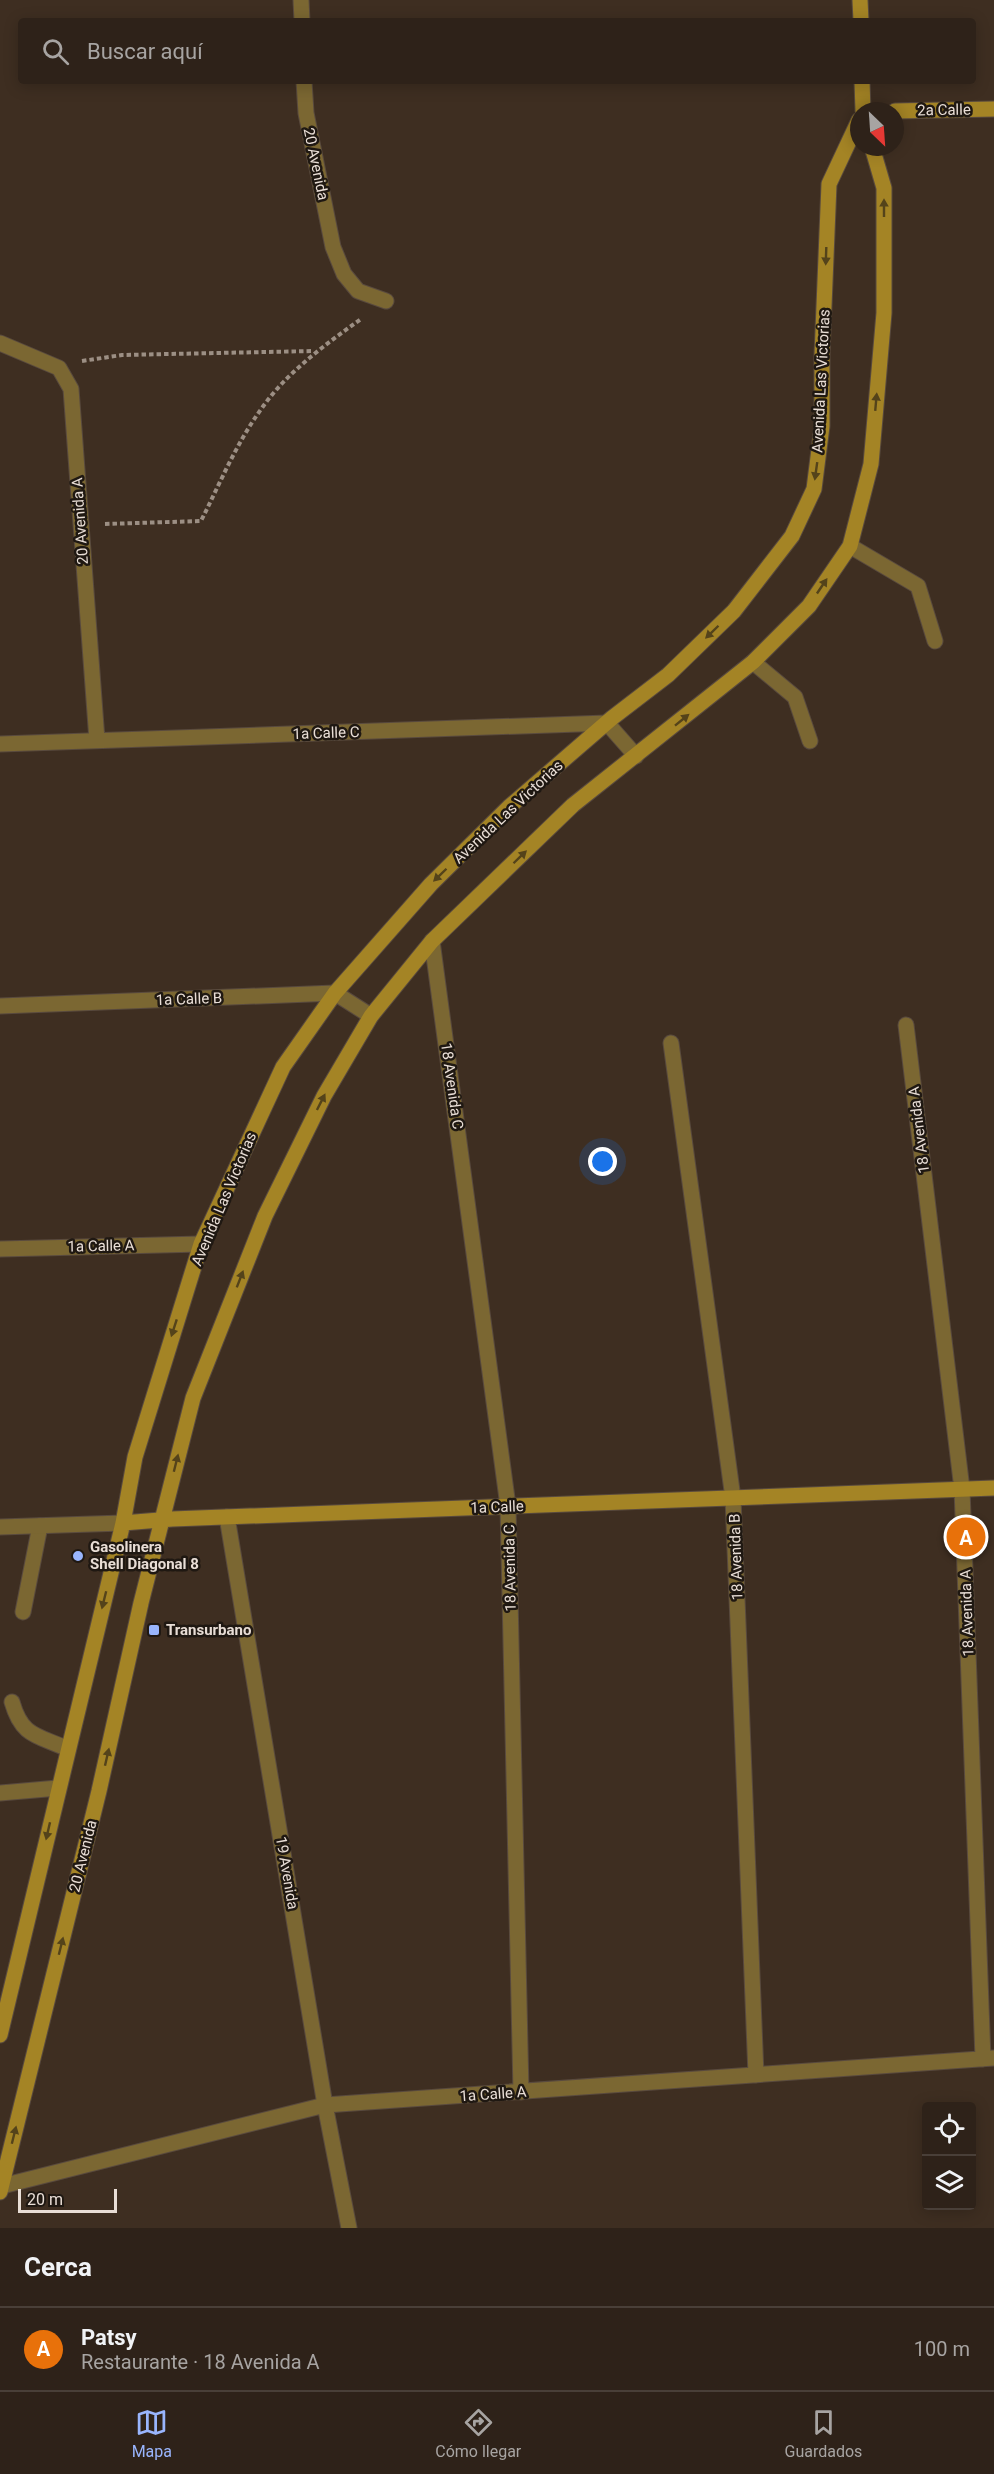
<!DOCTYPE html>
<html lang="es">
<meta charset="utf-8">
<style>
:root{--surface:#2e2219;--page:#362a22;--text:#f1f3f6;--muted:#a7a4a2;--line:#493f38;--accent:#99b5fd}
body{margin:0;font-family:Roboto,sans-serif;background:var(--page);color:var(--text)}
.controls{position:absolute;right:18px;bottom:18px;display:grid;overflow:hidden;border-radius:6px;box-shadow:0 3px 15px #0003}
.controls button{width:54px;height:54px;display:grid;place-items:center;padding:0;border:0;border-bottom:2px solid var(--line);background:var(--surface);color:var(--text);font:30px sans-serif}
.compass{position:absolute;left:850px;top:102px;width:54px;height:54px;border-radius:50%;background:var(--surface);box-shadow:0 3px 15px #0003;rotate:155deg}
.scale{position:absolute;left:18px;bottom:15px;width:99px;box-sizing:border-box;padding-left:6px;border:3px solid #e9ded6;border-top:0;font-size:16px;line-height:21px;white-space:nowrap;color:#e9ded6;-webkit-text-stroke:4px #1f1812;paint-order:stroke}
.you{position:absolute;left:603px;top:1162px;width:21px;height:21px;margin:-15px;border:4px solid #fff;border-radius:50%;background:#1a73e8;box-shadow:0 0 0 9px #1a73e833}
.badge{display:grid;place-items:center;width:39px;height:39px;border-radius:50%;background:var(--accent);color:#fff;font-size:20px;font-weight:700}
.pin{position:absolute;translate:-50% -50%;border:3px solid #fff;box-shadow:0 2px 6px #0006}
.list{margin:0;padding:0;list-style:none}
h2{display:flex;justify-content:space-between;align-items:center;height:78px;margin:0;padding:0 24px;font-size:26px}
h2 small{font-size:20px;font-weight:400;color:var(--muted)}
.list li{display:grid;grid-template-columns:39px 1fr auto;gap:18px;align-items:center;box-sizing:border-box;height:84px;padding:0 24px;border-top:2px solid var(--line)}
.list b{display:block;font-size:22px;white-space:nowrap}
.list p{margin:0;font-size:20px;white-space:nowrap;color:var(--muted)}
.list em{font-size:20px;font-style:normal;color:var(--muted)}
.icon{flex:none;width:33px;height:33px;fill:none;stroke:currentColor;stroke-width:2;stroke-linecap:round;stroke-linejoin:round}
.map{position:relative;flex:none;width:994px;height:2228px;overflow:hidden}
.search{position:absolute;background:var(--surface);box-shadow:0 3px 15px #0003;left:18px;right:18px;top:18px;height:66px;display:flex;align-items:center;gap:15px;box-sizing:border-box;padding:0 21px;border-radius:6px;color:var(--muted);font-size:22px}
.sheet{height:162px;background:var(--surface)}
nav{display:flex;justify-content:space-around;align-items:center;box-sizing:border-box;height:84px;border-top:2px solid var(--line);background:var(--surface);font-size:16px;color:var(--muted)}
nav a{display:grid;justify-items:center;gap:3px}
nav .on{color:var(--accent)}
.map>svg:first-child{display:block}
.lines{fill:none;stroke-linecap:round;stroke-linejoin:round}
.lane-casing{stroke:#594a3e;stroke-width:17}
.street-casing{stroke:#594a3e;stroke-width:17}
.secondary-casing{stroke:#594a3e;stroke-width:17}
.path{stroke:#9c8f84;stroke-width:4;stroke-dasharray:4.5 3;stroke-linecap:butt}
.lane{stroke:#7b6732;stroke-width:15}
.street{stroke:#7b6732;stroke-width:15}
.secondary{stroke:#a48425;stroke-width:15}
.oneway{fill:#54431a}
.poi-dot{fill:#99b5fd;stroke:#1f1812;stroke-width:2}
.labels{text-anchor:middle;stroke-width:5;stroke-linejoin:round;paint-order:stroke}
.street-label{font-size:15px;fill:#e9ded6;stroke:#1f1812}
.poi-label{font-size:15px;font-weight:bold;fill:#e9ded6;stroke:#1f1812;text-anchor:start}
</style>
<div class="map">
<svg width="994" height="2228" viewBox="0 0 994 2228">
<rect width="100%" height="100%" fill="#3e2e21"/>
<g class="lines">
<defs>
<path id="lane" d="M850,546L918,586L935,641
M753,662L795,697L810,741
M23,1612L40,1526
M12,1702C22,1737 37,1735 68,1749"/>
<path id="street" d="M301,0L302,21
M304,81L306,113L333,247L344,274L358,291L386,301
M0,343L59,368L71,389L97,740
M0,744L607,723L636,756
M432,941L508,1506L521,2092
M0,1006L335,993L371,1016
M906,1025L962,1489L983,2059
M671,1043L733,1498L756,2075
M0,1249L201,1244
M227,1517L325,2105L349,2228
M0,1527L123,1523
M0,1793L58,1788
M2,2186L325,2105L994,2058"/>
<path id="secondary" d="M860,0L861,21
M862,81L863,111
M895,111L994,109
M123,1523L172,1519L994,1488
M0,2035L123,1523L135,1457L201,1244L283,1067L335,993L431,884L509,807L612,718L668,675L734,611L792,536L814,489L822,426V355L829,184L859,120
M0,2192L99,1791L141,1603L193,1398L265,1216L324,1096L371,1016L432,941L573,805L753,662L809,606L850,546L871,464L884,313V188L872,147"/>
</defs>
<use href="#lane" class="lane-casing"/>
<use href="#street" class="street-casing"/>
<use href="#secondary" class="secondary-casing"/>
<path class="path" d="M82,361L122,355L314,351
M105,524L201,521C220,483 237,442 262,408C287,372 326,344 361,319"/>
<use href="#lane" class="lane"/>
<use href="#street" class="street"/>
<use href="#secondary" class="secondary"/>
</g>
<defs><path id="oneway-solid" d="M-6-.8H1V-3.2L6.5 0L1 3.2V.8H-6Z" transform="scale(1.5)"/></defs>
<g class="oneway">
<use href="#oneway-solid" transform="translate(884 208) rotate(-90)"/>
<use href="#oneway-solid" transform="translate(826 256) rotate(92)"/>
<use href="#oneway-solid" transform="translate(876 402) rotate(-85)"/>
<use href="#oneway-solid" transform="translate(816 471) rotate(98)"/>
<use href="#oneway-solid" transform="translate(822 586) rotate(-56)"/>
<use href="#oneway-solid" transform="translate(712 632) rotate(136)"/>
<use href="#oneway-solid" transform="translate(682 720) rotate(-39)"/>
<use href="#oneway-solid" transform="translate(520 857) rotate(-44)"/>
<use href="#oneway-solid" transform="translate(440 875) rotate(136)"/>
<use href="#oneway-solid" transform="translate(321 1102) rotate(-63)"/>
<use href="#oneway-solid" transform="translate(240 1279) rotate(-69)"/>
<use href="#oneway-solid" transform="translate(174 1328) rotate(108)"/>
<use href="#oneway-solid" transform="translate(176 1463) rotate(-76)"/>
<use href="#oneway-solid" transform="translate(104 1600) rotate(104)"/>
<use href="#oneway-solid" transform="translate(107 1757) rotate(-77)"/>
<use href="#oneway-solid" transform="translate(48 1831) rotate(103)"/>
<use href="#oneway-solid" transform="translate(61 1946) rotate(-76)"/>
<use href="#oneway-solid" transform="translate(14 2135) rotate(-76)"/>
</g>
<g class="poi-dot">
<circle cx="78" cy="1556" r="6"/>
<rect x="148" y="1624" width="12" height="12" rx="3"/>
</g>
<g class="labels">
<g class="street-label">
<text transform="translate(944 110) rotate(-1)" y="5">2a Calle</text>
<text transform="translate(316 164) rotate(78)" y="5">20 Avenida</text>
<text transform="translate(821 381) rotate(-87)" y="5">Avenida Las Victorias</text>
<text transform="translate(80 521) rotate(-94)" y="5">20 Avenida A</text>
<text transform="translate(326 733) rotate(-2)" y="5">1a Calle C</text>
<text transform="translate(508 812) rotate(-43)" y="5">Avenida Las Victorias</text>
<text transform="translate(189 999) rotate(-2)" y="5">1a Calle B</text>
<text transform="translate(452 1086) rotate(82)" y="5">18 Avenida C</text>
<text transform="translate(919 1130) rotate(-97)" y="5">18 Avenida A</text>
<text transform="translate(224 1199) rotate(-67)" y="5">Avenida Las Victorias</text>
<text transform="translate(101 1246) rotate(-1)" y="5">1a Calle A</text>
<text transform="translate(497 1507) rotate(-2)" y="5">1a Calle</text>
<text transform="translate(736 1557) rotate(-92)" y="5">18 Avenida B</text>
<text transform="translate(510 1568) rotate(-91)" y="5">18 Avenida C</text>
<text transform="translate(967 1613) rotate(-92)" y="5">18 Avenida A</text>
<text transform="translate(83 1856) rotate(-76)" y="5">20 Avenida</text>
<text transform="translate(287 1873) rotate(80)" y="5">19 Avenida</text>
<text transform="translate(493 2094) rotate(-4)" y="5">1a Calle A</text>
</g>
<g class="poi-label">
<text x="90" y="1552">Gasolinera<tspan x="90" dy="17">Shell Diagonal 8</tspan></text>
<text x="166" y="1635">Transurbano</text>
</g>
</g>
</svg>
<div class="controls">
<button><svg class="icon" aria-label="locate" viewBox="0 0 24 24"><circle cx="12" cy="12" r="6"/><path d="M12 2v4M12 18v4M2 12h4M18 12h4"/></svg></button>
<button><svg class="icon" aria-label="layers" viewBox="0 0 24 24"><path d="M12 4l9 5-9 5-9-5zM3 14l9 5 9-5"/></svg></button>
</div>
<svg class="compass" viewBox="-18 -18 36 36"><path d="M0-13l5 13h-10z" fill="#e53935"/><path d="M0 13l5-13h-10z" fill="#a7a4a2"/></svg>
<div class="scale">20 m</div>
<div class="you"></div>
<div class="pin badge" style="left:966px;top:1537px;background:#e8710a">A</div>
<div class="search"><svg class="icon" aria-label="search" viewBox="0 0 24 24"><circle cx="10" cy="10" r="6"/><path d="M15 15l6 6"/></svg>Buscar aquí</div>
</div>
<section class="sheet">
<h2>Cerca<small></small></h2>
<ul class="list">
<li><span class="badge" style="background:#e8710a">A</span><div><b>Patsy</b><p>Restaurante · 18 Avenida A</p></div><em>100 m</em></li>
</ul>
</section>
<nav>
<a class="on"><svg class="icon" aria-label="map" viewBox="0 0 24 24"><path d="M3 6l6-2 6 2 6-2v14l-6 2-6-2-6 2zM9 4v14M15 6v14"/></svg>Mapa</a>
<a><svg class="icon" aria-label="directions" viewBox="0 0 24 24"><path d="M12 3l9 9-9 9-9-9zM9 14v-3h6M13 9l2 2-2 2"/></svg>Cómo llegar</a>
<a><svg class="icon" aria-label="saved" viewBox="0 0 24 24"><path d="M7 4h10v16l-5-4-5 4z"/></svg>Guardados</a>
</nav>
